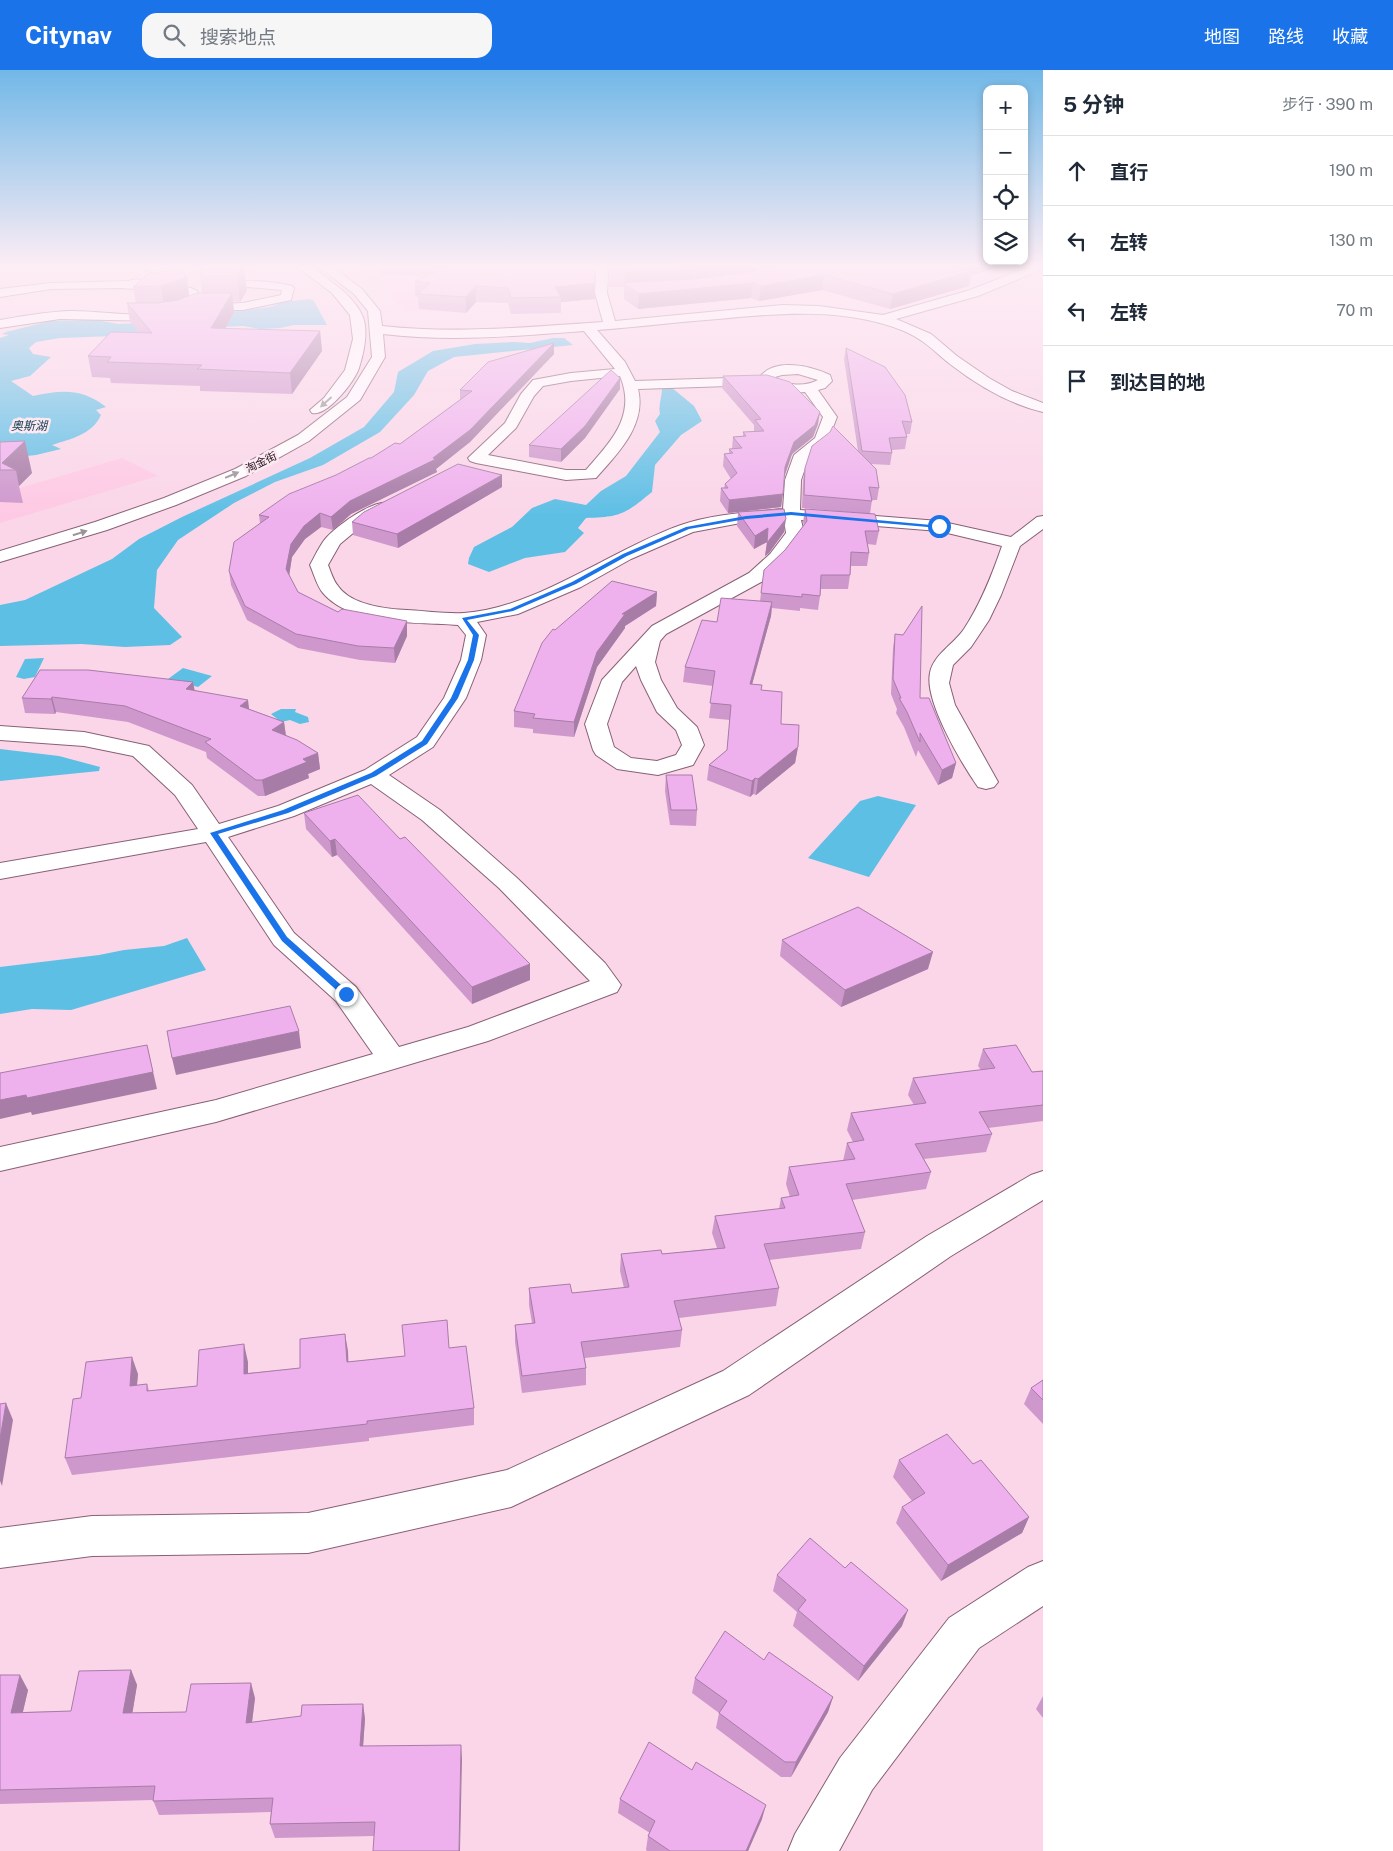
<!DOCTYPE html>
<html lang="zh">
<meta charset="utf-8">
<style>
:root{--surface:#fff;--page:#f6f6f7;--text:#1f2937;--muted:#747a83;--line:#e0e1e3;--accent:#1a73e8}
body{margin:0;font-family:"Public Sans","Noto Sans SC",sans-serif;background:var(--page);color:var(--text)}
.controls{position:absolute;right:15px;top:15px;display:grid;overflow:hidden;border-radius:10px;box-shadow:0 2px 8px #0003}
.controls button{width:45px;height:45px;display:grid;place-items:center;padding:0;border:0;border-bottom:1px solid var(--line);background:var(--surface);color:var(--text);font:25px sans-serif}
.stop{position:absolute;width:15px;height:15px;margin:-11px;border:4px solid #1a73e8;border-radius:50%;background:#fff}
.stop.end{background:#1a73e8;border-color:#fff;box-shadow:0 1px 5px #0008}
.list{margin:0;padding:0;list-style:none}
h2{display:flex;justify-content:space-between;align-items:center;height:65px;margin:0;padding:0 20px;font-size:21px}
h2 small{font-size:16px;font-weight:400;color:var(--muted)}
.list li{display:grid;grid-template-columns:32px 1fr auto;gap:15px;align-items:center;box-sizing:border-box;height:70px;padding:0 20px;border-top:1px solid var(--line)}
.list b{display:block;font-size:19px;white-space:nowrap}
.list em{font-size:16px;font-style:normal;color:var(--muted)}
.icon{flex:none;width:28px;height:28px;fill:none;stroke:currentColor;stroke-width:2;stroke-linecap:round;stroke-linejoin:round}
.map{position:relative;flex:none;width:1043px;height:1781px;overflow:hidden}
header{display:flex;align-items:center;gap:30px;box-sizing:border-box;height:70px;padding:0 25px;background:var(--accent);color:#fff}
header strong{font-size:24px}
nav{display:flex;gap:28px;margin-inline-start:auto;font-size:18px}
.search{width:350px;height:45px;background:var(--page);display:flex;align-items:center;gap:12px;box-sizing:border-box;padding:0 18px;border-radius:15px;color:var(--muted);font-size:19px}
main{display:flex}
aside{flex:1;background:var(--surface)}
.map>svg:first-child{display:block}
.built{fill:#fec9e4}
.water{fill:#5ebfe5}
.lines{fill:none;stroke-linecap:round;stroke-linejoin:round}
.minor-casing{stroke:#886075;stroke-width:2}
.minor{fill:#fff;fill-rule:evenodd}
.wall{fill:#ce98cd}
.shaded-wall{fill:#a77ca7}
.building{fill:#efb1ee;stroke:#a77ca7}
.oneway{fill:#9a9397}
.route{fill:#1a73e8}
.labels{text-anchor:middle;stroke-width:5;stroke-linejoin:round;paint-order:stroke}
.far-street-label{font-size:11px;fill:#1f0f18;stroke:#fce9f2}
.far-water-label{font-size:12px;font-style:italic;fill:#164152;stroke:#fce9f2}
</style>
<header>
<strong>Citynav</strong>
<div class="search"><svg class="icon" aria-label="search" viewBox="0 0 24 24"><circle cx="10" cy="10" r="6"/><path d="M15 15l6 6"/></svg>搜索地点</div>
<nav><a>地图</a><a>路线</a><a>收藏</a></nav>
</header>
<main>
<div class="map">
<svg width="1043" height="1781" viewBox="0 0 1043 1781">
<rect width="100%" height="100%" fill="#fad6e8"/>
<path class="built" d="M353,196H389L443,236L408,242Z
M122,388L158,406L0,453V424Z"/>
<path class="water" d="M310,229L314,231L327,255H294L280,258L260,259L243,256L220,257L197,263L60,268L36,272L29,278L33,284L51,287L30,306L11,311L33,326C61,320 82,318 106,337L96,340L101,345C92,365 70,369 52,375L61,379L36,385L0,389V268L9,265L2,264L6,262L50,251L97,250L118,254L143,253L270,237L283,232Z
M553,268H564L573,275L454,287L428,301L414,325L380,362L323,395L275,412L234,433L178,470L157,500L154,538L182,567L170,575L125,577L81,574L0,576V535L25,530L112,489L139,469L182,447L310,388L364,357L394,322L398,302L433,281L475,274L514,272L530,273Z
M671,317L694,336L702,351L681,365L655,395L652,422C625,444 621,447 586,448L578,458L584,463L565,482L525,488L489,502L468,494L469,488L474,477L512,457L532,438L555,429L586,435L601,421L626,406L660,362L655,351L660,344C658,336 662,327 662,318Z
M44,588L35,607L24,609L16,607L25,589Z
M183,598L212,606L198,617L168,609Z
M281,639H296L295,642L308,647L309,652L300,654L290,650L281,652L271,644Z
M0,679L59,686L100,697L99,701L0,711Z
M878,726L916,735L869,807L808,788L860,731Z
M187,868L206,900L71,940L32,939L0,944V897L99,885L124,880L164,876Z"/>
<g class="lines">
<defs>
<path id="minor" d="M142,196H187C177,206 152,207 142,196Z
M296,196C315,196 319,202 333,213C343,220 357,233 362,245C369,260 364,282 359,298C355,311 327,347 312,343L310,340L324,328L345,300L353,269L350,245L332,223Z
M318,196H331L362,219L380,241L382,256C456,264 529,257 603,252L595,223L596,204L594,196H606L608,204L607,223L615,251L782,235L819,236L883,245L970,220L1031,196H1043V199L978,226L896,249L931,264L957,286L989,308L1012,321L1043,333V342C1009,334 977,315 950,294C934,281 923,269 904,261C845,237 779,243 718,249C677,252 637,257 597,260L625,292L635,311L760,307C774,287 812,296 830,305L832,311L825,318L818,320L837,347L827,373L809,387L801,410L800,440L939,451L1011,467L1037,447L1043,446V459L1020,476L1001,525L989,550L971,577L953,595L949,613L955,635L998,712L994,717L986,719L978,717C962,694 924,631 930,603C933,585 954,574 964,559C981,533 992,505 1002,476L939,461L801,450L804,463L782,492L763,511L666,564L660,571L655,592L661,610L677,638L697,657L704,675L693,695L658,705L617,699L596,685L593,680L585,654L602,610L652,556L749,503L770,484L786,463L784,450L746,452L693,462L631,489L581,517L518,544L477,552L486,565L481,590L466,628L433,677L389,705L440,740L517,808L605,893L621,915L617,922L488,971L216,1052L0,1101V1077L216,1030L373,984L336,931L274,875L206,772L0,809V793L198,759L175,725L133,686L84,676L0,670V656L84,662L149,676L192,715L219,754L278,736L365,700L417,667L444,628L461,590L466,565L458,555C418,552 351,556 323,523C317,516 314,504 310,495C315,486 320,475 326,468C338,455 373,429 391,433L393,437L391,441L364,454L340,474L328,495C331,502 333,510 338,516C351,535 386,539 407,540C426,541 446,544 464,543C537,538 612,479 681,455C711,444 752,442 783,439L785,410L794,385L815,368L823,347L805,322C791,323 776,322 765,313L759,315L638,319C647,355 617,384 596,408L566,410L476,393L470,391L468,388L505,353L521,324L533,310L571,303L615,299L584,261C517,266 450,272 383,264L385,287L360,330L309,371L246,406L176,435L107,460L0,492V481L95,452L164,428L235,399L298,365L347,327L372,287L368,241L354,224ZM798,304L818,310C805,317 786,316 775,307L782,305ZM620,306C637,346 610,372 586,400H566L488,385L516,358L534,326L543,316L571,311ZM636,596L641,610L657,642L676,660L682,675L676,685L657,691L631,688L614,677L607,654L622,612ZM371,714L422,750L499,818L590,911L468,957L399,977L356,917L294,863L228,767L294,746Z
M137,209L143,212L169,213L191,218L197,221L205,233L209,234L243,233L281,225L282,220L248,217L205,220L203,218L205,216L209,214C237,210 264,209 292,216L294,218L291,230L243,240H199L180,248L160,251L60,249L0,258V250C23,246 45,242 69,241C106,240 160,254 193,233L189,227L178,222L121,218L51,219L0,227V219L51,213L128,211Z
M1043,1101V1130L951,1186L749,1325L511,1437L308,1483L92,1486L0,1498V1458L92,1446L308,1443L507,1400L723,1301L927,1166L1031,1105Z
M1043,1491V1536L979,1578L872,1720L839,1781H788L795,1764L840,1688L949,1548L1028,1497Z"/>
</defs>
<use href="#minor" class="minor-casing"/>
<use href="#minor" class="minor"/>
</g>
<path class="wall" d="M234,196L247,220L240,232L233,231L234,242L225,259L320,261L322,281L292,324L200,321V316L111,313L110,308L92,307L88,286L139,263L130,252L127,233H136L133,217L150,203L189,226L202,223L199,200Z
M380,196H594L595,213V229L561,232V243L511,244L508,233L476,232L466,243L419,239L418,227L415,226V211L424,207L380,204Z
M608,196H1007L971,205L969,216L890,239L822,220L759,231L751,228L638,239L624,229V217H609L610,203Z
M554,273V284L470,372L436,399L437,402L351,444L333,460L321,457L305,469L292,487L289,505L298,522L338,542L407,566L395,593L360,590L298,578L247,550L231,515L229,501L260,453L259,445L400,374L460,330V320Z
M846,278L912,352L910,364H906L907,367L905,379L892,380V383L890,395L871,394L879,418L877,430H872L870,444L802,438L803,410L805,398L858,381L844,289Z
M723,306L818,354L813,367L792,384L784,408L781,437L728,443L720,431L721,418H724L725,414L731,409L723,396L724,384L729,383V379H732L733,367L743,366V362H754V355L722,318Z
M620,308V319L585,368L561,392L529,387V375Z
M0,372L32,403L19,416L23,433L0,432Z
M502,417L398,478L353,465L352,452Z
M805,439L879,461L876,475L867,474L869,483L867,496H851L850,505L848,519H821L818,540L800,538V541L772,538L771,546L752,614L761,620L781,654L798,677L795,693L756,725L753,724L750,727L707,710L709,695L727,680L730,650L709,648L713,616L683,612L685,597L717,552L760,531L764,500L785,480L804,455L803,452Z
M738,442L784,462L769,483L765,486L767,472L754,479L737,456Z
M657,522L656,536L625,556V558L597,597L574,667L533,663V659L514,657V641L555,560Z
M895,564L920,628L956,693L952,708L938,715L918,680L916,687L904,657L896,643L897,639L891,624L893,578Z
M195,620L249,639L284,652L286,665L318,683L320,699L308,704L309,708L265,726H258L207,688L206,682L128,652L56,642L55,644L25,643L22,628Z
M666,705L697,740L696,756L670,755L665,721Z
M304,743L530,910L472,934L337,785L332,787L306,759Z
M782,870L928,899L841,937L780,886Z
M983,979L1032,1002L1043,1001V1051L988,1058L992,1064L986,1082L924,1089L931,1102L926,1119L852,1130L865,1162L861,1179L769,1190L779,1218L776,1236L679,1248L682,1260L680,1277L585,1288L586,1298V1315L522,1323L515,1272V1255L532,1253L529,1235V1218L572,1223L624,1218L620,1201L621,1184H662L717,1178L712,1163L715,1146L779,1139L781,1128L790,1127L786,1114L789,1097L843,1091L847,1073L853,1072L847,1060L851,1043L914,1035L908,1025L913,1008L981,1000L978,996Z
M345,1264L348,1292L405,1286L449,1278L474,1338V1355L369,1368V1371L72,1405L65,1388L81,1328L138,1304L137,1316L147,1314L149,1321L197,1316L248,1292V1303L300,1298Z
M1043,1310V1354L1024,1334L1031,1318Z
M899,1390L1029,1447L1022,1463L941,1511L896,1453L902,1437L912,1431L893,1407Z
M777,1505L902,1556L858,1611L793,1556L797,1542L773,1521Z
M764,1590L833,1627L828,1642L791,1707H781L716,1658L719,1643L692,1623L695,1608Z
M131,1600L137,1615L132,1643L186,1642L255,1628L252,1652L301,1646L363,1634L365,1649L363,1676L462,1690L374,1766L275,1768L270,1754L271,1742L159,1745L153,1730L0,1734V1605L28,1620L23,1642L71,1641Z
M1043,1626V1648L1036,1639Z
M620,1729L762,1749L748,1781H647L646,1780L648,1766L650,1763L618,1743Z"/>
<path class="shaded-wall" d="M243,196H244L247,220L240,232L237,206Z
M717,196H805L708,212L624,213V217L625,202Z
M950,196H1007L971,205L969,216L890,239L893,224Z
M824,205L822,220L759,231L761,216Z
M187,207L190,232L165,241L161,216Z
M595,213V229L561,232V227L555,217Z
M753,213L751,228L638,239L639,224Z
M476,216V232L466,243V227Z
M232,223L234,242L214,279L211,258Z
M320,261L322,281L292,324L290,303Z
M554,273V284L470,372L436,399L437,402L351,444L333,460L331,447L350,431L433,388Z
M620,308V319L585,368L561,392V379Z
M820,342L818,354L813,367L792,384L783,410L785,397L794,372Z
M25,371L32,403L19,416L16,400L2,393Z
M502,405V417L398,478L397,464Z
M783,424L781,437L728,443L729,430Z
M320,443L321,457L305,469L292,487L288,513L286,499L291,474L304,456Z
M786,449L784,462L769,483L765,486L767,473Z
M768,458L767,472L754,479L755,466Z
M657,522L656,536L625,556V558L597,597L574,667V652L597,582L622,544Z
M772,532L771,546L748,629L750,614Z
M407,551V566L395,593L394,578Z
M193,612L196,627L186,619Z
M52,627L56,642L55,644L51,629Z
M248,630L250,646L240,636Z
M284,652L286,668L272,660Z
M798,677L795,693L756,725L758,709Z
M318,683L320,699L308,704L309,708L265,726L262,710L303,689Z
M956,693L952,708L938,715L942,700Z
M755,708L753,724L750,727L752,711Z
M335,769L337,785L332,787L330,771Z
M933,882L928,899L841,937L845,920Z
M530,894V910L472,934V917Z
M299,961L301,978L176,1005L172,988Z
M147,975L157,1019L32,1045L31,1042L0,1049V1030Z
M345,1264L348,1281L349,1309L347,1292Z
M244,1274L248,1292V1321L244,1304Z
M132,1287L138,1304L135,1333L130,1316Z
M6,1333L13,1350L2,1416L0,1411V1369Z
M1029,1447L1022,1463L941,1511L948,1495Z
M908,1540L902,1556L858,1611L864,1596Z
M131,1600L137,1615L130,1658L123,1643Z
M20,1605L28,1620L19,1658L11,1643Z
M251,1613L255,1628L250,1668L246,1653Z
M833,1627L828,1642L791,1707L796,1692Z
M363,1634L365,1649L362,1691L360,1676Z
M461,1675L462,1690L460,1781H459Z
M766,1735L762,1749L748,1781H746Z"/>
<path class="building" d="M234,196H243L237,206H203L199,200Z
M448,196H594L595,213L555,217L561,227L511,228L508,218L476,216L466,227L418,224L430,213L415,211Z
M610,196H717L709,197L625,202H610Z
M781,196H950H948L972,201L893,224L824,205L761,216L753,213L639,224L624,213L694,209L750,202Z
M177,200L184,203L187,207L161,216L133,217L150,203Z
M197,223H232L211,258L320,261L290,303L197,299L202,295L107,292L111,287L88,286L111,262L152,263L127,233H157L178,230Z
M554,273L470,360L433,388L436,389L350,431L331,447L320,443L304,456L291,474L286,499L298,522L338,542L342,539L407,551L394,578L358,576L296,564L245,536L229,501L234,472L269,447L259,445L289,424L336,405L369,388H371L395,373L400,374L472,321L460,320L488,292Z
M846,278L885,297L905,325L912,352L902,351L907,367L889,368L892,383L862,381Z
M611,300L620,308L585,356L561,379L529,375Z
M767,305L790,312L820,342L815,355L794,372L785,397L783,424L729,430L721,418H728L725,414L737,403L724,384L733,383L729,379L742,378L733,367L746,366L743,362L764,361L755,350L761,349L723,306Z
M833,356L876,399L879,418L869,417L872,431L804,425L805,398L812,376L830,362Z
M25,371L2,393L16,400H0V372Z
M458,394L502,405L397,464L352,452L364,442Z
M784,439L786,449L770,469L767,473L768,458L755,466L738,442Z
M805,439L875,444L879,461H865L869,483L851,482L850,505H821L820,526L802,524V527L761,523L764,500L785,480L807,451Z
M612,511L657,522L622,544H625L597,582L574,652L533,648L535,644L514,641L542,573L553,559L555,560Z
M721,528L772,532L750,614L762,615L761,620L782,622L781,654L799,655L798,677L758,709L755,708L752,711L709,695L727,680L731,635L710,633L715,601L685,597L702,550L717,552Z
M922,536L920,628H929L956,693L942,700L920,663V672L907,642L899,628H901L893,609L895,564L903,565Z
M40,600H88L193,612L186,619L248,630L240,636L284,652L272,660L297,670L318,683L303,689L307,692L262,710H256L205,672L211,669L125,636L52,627L51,629L22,628Z
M666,705H692L697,740H671Z
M358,725L400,769L405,767L530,894L472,917L335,769L330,771L304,743Z
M858,837L933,882L845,920L782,870Z
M290,936L299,961L172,988L167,961Z
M147,975L153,1002L27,1028L26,1025L0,1030V1003Z
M1016,975L1032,1002L1043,1001V1035L979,1042L992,1064L915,1074L931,1102L846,1114L865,1162L764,1174L779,1218L674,1231L682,1260L581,1272L586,1298L522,1306L515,1255L535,1253L529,1218L570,1214L572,1223L629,1217L621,1184L661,1180L662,1184L725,1178L715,1146L785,1138L781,1128L799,1125L789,1097L855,1089L847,1073L864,1070L851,1043L926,1033L913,1008L995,998L983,979Z
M447,1250L449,1278L466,1276L474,1338L367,1351V1354L65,1388L73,1329L81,1328L86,1292L132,1287L130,1316L147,1314V1321L197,1316L199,1280L244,1274V1304L300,1298V1269L345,1264L347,1292L405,1286L402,1255Z
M1043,1310V1330L1031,1318Z
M6,1333L0,1369V1334Z
M947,1364L973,1394L981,1390L1029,1447L948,1495L902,1437L925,1423L899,1390Z
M810,1468L845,1498L851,1492L908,1540L864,1596L798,1540L806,1530L777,1505Z
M725,1561L764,1590L769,1582L833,1627L796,1692H785L719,1643L727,1631L695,1608Z
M131,1600L123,1643L186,1642L191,1614L251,1613L246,1653L301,1646L302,1635L363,1634L360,1676L461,1675L459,1781H373L375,1752L270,1754L273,1728L153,1731L155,1716L0,1720V1605H20L11,1643L71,1641L79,1601Z
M649,1672L692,1700L696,1692L766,1735L746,1781H670L648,1766L655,1751L620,1729Z"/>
<defs><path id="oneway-solid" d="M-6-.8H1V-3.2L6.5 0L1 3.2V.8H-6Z" transform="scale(1.25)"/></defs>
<g class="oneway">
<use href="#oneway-solid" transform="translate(326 332) rotate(138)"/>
<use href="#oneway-solid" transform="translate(232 405) rotate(-23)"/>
<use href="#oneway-solid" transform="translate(80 463) rotate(-17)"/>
</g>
<linearGradient id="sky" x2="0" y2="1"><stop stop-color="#71b8e7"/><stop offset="0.44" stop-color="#fdedf5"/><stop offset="1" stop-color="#fdedf5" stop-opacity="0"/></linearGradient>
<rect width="1043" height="445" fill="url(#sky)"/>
<path class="route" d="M791,442L942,456L939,458L791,445L746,449L689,459L627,486L576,514L513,541L467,550L479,565L474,590L458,628L427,674L376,706L288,743L218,764L287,867L349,922V926H343L282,871L210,763L283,740L371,703L422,671L451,628L468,590L473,565L462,548L510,539L572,512L623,484L686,457L746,446Z"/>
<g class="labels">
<g class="far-street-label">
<text transform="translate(261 392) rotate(-26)" y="4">淘金街</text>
</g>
<g class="far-water-label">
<text x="29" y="360">奥斯湖</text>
</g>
</g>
</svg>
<div class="controls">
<button>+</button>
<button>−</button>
<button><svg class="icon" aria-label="locate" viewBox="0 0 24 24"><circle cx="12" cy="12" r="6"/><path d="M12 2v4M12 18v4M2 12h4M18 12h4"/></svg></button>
<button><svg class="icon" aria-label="layers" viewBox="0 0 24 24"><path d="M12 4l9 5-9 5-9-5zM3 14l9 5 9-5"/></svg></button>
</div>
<div class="stop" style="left:939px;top:456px"></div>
<div class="stop end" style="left:346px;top:924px"></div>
</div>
<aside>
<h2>5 分钟<small>步行 · 390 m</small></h2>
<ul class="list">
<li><svg class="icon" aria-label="ahead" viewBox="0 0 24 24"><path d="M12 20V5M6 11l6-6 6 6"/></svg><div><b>直行</b></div><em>190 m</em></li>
<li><svg class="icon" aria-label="left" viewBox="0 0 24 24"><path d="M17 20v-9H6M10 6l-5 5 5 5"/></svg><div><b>左转</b></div><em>130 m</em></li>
<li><svg class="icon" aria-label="left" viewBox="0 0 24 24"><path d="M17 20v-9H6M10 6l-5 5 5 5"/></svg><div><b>左转</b></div><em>70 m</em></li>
<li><svg class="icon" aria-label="arrive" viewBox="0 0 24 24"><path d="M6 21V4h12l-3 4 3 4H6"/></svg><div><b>到达目的地</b></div></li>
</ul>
</aside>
</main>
